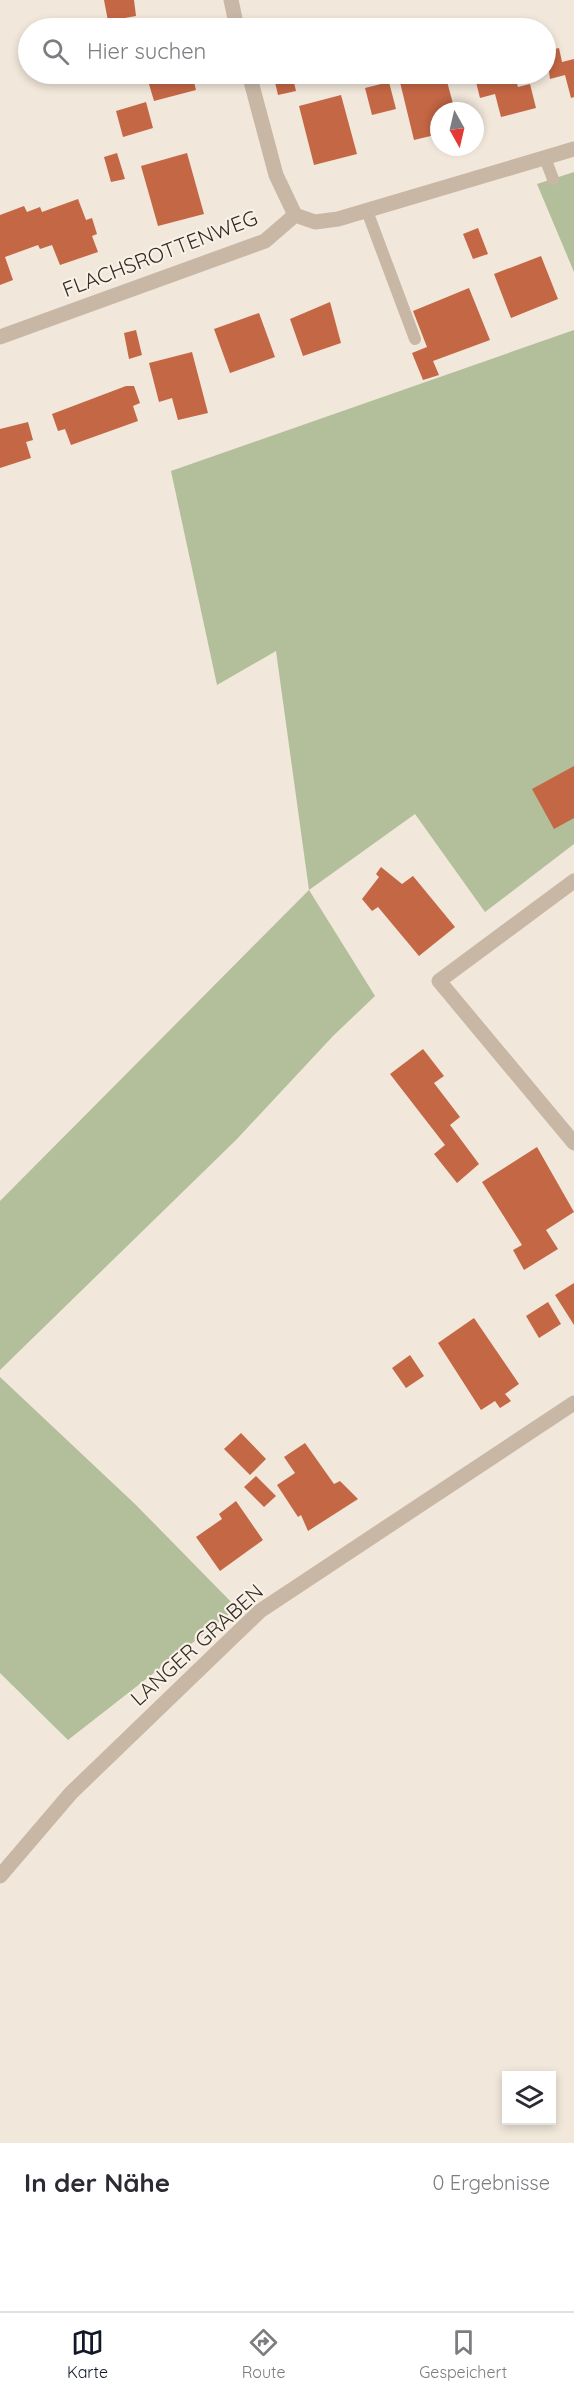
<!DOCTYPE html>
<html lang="de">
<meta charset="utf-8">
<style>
:root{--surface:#fff;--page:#f7f7f7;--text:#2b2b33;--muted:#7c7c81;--line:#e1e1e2;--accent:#111827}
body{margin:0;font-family:Quicksand,sans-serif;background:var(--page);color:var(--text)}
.controls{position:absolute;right:18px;bottom:18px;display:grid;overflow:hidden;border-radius:0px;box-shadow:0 3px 9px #0003}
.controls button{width:54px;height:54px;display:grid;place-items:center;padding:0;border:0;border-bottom:2px solid var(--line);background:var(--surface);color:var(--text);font:30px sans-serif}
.compass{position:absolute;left:430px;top:102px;width:54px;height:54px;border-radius:50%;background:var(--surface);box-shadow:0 3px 9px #0003;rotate:172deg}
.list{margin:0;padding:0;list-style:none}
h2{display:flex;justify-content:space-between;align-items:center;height:78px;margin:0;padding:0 24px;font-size:26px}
h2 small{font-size:20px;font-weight:400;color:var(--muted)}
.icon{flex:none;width:33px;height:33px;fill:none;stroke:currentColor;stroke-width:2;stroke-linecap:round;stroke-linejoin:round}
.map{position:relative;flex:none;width:574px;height:2143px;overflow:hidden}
.search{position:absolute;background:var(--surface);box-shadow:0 3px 9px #0003;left:18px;right:18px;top:18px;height:66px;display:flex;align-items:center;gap:15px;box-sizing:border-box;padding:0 21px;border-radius:33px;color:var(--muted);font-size:22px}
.sheet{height:168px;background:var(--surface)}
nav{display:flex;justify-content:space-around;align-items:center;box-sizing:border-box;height:84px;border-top:2px solid var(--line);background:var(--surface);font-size:16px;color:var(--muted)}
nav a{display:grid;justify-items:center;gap:3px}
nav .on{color:var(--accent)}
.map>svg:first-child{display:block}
.green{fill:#b2bf9a}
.building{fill:#c46745}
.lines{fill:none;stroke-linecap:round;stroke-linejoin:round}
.service{stroke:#c9b7a6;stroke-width:12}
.minor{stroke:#c9b7a6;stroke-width:15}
.labels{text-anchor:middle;stroke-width:4.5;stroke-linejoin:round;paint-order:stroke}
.street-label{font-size:21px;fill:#352c27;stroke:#f9f1e6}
</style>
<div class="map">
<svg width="574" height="2143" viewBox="0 0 574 2143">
<rect width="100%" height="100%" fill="#f1e7da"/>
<path class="green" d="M574,172V272L537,184Z
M574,330V844L485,912L415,814L309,890L375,996L333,1036L237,1139L0,1370V1201L309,890L276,651L217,685L171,471Z
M0,1377L136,1505L237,1608L68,1740L0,1673Z"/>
<path class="building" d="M104,0H134L136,16L108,21Z
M559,48L562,62L574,59V97L571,98L565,75L550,79L546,51Z
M146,74H192L196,90L154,101Z
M273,74H292L296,91L278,95Z
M398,74H445L455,111H439V134L414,140Z
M474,74H514L518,87L530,84L536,108L501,117L495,94L480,98Z
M389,82L396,109L372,115L365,88Z
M341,95L357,154L314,165L299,106Z
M146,102L153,128L123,137L116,111Z
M117,153L125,179L111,182L104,157Z
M187,153L204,214L158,226L141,166Z
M78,199L86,220L92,218L97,234L92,236L98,252L60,265L52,245L40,249L38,245L5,257L13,280L0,285V215L24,206L27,212L40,207L42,212Z
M478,228L488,254L473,259L463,234Z
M541,256L558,299L511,318L494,274Z
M469,288L490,340L433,361L439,375L423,380L412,353L427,347L413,311Z
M330,302L341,343L303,356L290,319Z
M259,313L275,357L230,373L214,329Z
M136,330L142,355L129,359L124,333Z
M192,352L208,413L178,420L172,398L159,402L149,363Z
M126,386H134L140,403L133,406L138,421L71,445L65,429L58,431L52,414Z
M28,422L33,440L26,442L31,458L0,468V429Z
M574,766V818L554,829L532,789Z
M381,867L402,884L413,876L455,927L419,956L378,907L372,911L362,899L379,877L376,874Z
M423,1049L444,1076L434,1083L460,1117L450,1125L479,1164L457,1183L434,1154L445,1145L390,1074Z
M537,1147L574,1212L546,1230L558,1249L524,1270L513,1250L522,1245L482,1182Z
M574,1283V1325L555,1295Z
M548,1302L561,1324L539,1338L526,1316Z
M474,1318L519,1384L505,1394L511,1401L500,1408L495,1401L481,1410L438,1343Z
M410,1355L424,1376L406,1388L392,1368Z
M241,1433L266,1459L250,1475L224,1449Z
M305,1443L334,1484L340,1481L358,1499L308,1531L301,1515L298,1517L277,1485L295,1473L284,1457Z
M256,1476L276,1496L264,1507L244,1487Z
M236,1501L263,1540L220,1571L196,1537L222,1519L219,1514Z"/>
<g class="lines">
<path class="service" d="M545,158L553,179
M367,211L415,339"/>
<path class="minor" d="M231,0L237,28
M249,74L276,175L295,215
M295,215L315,222L338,219L574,149
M0,337L265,241L295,215
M574,881L439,981L574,1143
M0,1876L71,1793L260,1611L574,1403"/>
</g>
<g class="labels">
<g class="street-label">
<text transform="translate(160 254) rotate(-21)" y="7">FLACHSROTTENWEG</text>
<text transform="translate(197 1645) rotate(-42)" y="7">LANGER GRABEN</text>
</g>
</g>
</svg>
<div class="controls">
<button><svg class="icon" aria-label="layers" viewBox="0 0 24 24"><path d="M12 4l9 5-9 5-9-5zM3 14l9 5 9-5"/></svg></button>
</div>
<svg class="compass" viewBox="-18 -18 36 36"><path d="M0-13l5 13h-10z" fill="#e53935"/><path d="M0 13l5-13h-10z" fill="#7c7c81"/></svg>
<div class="search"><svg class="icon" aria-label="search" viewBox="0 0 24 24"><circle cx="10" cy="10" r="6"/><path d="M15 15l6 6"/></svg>Hier suchen</div>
</div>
<section class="sheet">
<h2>In der Nähe<small>0 Ergebnisse</small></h2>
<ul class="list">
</ul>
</section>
<nav>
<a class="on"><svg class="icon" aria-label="map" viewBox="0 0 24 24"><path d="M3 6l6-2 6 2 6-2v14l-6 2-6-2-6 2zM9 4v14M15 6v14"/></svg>Karte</a>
<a><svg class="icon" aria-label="directions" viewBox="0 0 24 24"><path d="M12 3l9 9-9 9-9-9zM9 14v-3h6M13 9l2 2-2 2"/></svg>Route</a>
<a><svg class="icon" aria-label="saved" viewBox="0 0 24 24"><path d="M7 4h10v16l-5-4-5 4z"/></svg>Gespeichert</a>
</nav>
